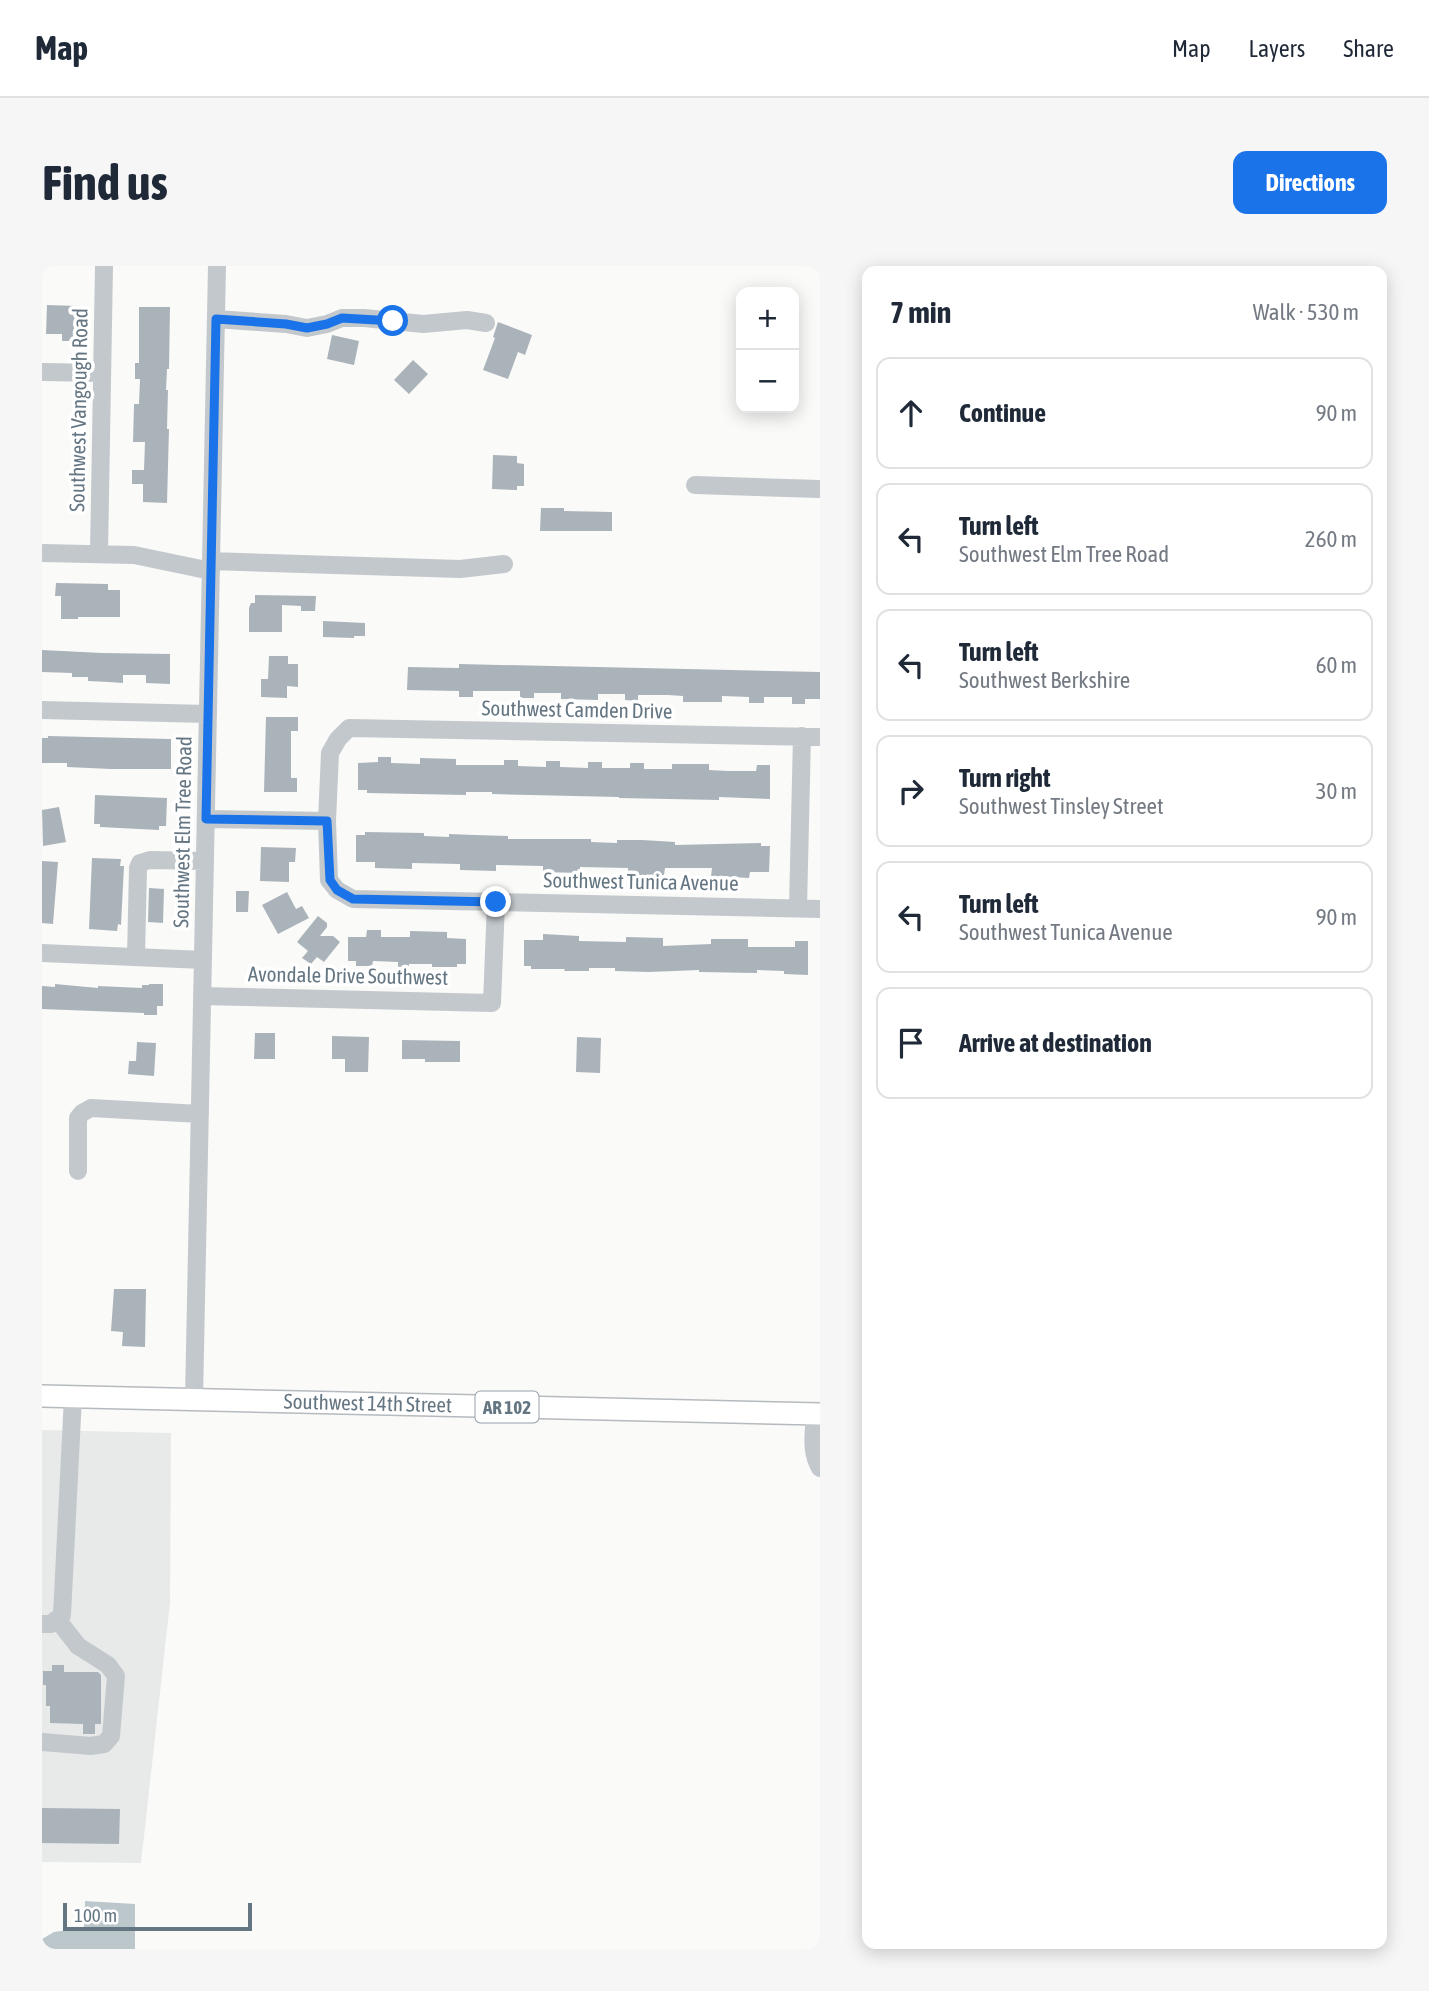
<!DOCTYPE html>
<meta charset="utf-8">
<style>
:root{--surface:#fff;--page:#f6f6f7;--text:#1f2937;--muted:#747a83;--line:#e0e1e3;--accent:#1a73e8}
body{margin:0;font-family:"Asap Condensed",sans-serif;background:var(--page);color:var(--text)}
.controls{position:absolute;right:21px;top:21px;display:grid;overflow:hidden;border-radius:14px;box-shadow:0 4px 18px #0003}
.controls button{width:63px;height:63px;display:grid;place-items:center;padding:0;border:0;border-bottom:2px solid var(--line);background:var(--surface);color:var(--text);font:35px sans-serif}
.scale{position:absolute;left:21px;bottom:18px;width:189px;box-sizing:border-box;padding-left:7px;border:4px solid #657683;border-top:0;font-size:19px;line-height:24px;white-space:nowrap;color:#657683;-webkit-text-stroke:5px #fff;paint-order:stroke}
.stop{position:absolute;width:21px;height:21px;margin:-16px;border:5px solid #1a73e8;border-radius:50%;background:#fff}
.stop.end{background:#1a73e8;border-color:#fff;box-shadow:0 2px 7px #0008}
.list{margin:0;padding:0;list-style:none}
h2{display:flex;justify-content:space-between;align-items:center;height:91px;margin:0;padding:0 28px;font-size:30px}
h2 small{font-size:23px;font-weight:400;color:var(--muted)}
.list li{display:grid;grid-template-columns:46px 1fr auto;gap:21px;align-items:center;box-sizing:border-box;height:112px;margin:0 14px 14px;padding:0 14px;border:2px solid var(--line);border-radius:14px}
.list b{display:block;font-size:26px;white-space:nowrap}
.list p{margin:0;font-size:23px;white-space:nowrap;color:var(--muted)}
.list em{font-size:23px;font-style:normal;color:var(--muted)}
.icon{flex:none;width:38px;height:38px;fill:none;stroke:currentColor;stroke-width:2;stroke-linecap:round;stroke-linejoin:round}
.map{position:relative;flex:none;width:778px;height:1683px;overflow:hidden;border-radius:14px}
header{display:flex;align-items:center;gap:42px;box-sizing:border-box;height:98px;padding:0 35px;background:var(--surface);border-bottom:2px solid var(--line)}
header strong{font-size:33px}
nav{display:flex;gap:38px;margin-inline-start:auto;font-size:24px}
.intro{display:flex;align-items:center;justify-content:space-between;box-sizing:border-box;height:168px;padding:0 42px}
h1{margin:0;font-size:49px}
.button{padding:18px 32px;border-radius:14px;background:var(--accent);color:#fff;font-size:24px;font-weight:700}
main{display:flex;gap:42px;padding:0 42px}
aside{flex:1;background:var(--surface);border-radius:14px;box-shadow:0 4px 18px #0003}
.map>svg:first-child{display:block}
.built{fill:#e8e9e9}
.water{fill:#bbc7cb}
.building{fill:#aab3b9}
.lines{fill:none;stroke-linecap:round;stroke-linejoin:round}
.major-casing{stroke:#b5babe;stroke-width:24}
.minor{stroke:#c3c8cc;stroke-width:18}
.major{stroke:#fff;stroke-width:21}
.route{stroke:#1a73e8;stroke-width:9}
.labels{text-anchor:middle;stroke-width:7;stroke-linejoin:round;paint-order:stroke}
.shield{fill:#fff;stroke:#939fa8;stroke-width:2}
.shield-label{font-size:19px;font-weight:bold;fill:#657683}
.street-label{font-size:21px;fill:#657683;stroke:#fff}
</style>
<header>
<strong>Map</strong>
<nav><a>Map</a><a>Layers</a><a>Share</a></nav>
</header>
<div class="intro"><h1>Find us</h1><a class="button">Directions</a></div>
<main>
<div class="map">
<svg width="778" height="1683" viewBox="0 0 778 1683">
<rect width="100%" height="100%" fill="#fafaf8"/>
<path class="built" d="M0,1164L129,1167L128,1337L99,1597L0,1596Z"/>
<path class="water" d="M43,1635L93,1638V1683H0V1673L12,1666L42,1662Z"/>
<path class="building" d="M5,39L35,40L34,75H20V68H4Z
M97,41H128L127,103H125L124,124H126L125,163H127L125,237L101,236V218H90V204H102L103,176H91L92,138H97L98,113H93V97H97Z
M456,56L490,69L483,89L476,86L466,113L441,104L453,72L451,71Z
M290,69L317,75L312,99L285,93Z
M371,94L386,108L367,128L352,114Z
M451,189L475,190V197L482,198V220H475V224L450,223Z
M499,242H522V245L570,246V265H498Z
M14,317L66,318V324H78V351H36V353H19V330H13Z
M213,329L274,330L273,345H259V340L240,339V366H207V342L209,337H213Z
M281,355L323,357V370H312V372L281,371Z
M0,384L60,387L128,388V418L104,417V409H81V417L67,416L46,415V411H30V407L0,406Z
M227,390H246V398H256V421L245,420V432L219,431V413H226Z
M417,398L778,406V433H763V438H750V431H722V437H707V431L680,430V436H641V430L626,429H596V435L583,434V428H556V434L519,433V427H492V432H478V425H431V431H417V425L365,424L366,401L417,402Z
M224,451H256V465H249V512H255V526H222Z
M6,470L129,473V503H69L25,501V497H0V472H6Z
M336,491H349V497L378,498V492L414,493V499H462V494H476V500L504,501V495H518V501L546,502V496H560V502H588V497H602V503H630V498H667V504L686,505H714L715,499H728V533L677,531V534L577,532V531L450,528V526H424V529L325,527V524H316V497L336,496Z
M53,529L125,532L124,560H117V564L58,561V558H52Z
M17,541L24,576L1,580L0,544Z
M323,566L382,567V570L407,571V568L432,569L466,570V573H549V576L575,577V574H600L633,576V579L719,577V580H728L727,606H708L707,612L669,610L670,602H623L622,609H586V602L538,601V607L501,606V600L454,599V605L418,604V598L370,597V603L333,602V596H314V569H323Z
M219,581L254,582L253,596H247V616L218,615Z
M50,592L79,593L78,600H82L79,659L76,658L75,665L47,663Z
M0,595L16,596L11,658L0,657Z
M107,622L122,623L121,657L106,656Z
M194,625H207L206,646H194Z
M245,626L254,643L260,640L267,652L236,668L220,639Z
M276,650L285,657V661L278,670H291L298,676L282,696L275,691L269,698L260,692L266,685L255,676Z
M325,664H339V671H368V665L405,666V672L424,673V698H415V701H390V698H367V713H356V696L331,695L330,700H314V695H306V671H324Z
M501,668L537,670V675L584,676V671L621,672V680L669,678V673H706V681H753V675H766V709L742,708V705L715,704V707L657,706V704L607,706L573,705V702H547V705H522L523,703H489V700H482V674H501Z
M13,718L56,722V720L100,722V719H107V718H121V740H115V749H102V747L0,743V720L13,721Z
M213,767H233V793H212Z
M290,770L327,771L326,806H303V793H290Z
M535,771L559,772L558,807L534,806Z
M360,774L418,775V796H383V793H360Z
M95,776L114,777L112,810L86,808L87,795H94Z
M72,1023H104L103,1081L80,1080L81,1066L69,1065Z
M10,1399H22V1406H56L59,1409V1458H53V1468H41V1458L8,1457V1440H4V1419H1V1405H10Z
M0,1542L78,1543L77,1578L0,1577Z"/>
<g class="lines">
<defs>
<g id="major">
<path id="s1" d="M0,1130L778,1148"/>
</g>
</defs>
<use href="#major" class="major-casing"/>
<path class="minor" d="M174,53L244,58L265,62L285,58L300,52H322L381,58L425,54L444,57
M0,106L60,107
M653,219L778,223
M0,287L92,289L169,305
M57,288L62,0
M169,295L418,303L462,298
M0,444L166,448
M778,471L307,462L296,473L288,487L285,555L287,614L295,624L311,633L778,643
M164,553L285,555
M756,642L760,470
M0,687L161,694
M94,691L96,602L98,597L108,594L163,595
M160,730L450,737L454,636
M36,905V852L40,847L49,842L158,848
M152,1133L175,0
M773,1148C772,1167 768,1185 778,1202
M0,1358H9L20,1349L31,1131
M0,1476L49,1480L62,1478L69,1470L74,1410L66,1399L36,1380L15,1353"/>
<use href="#major" class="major"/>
</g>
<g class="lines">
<path class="route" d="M351,55L300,52L285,58L265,62L244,58L174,53L164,553L285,555L288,614L295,624L311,633L454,636"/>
</g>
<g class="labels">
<rect class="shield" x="433.5" y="1125.5" width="63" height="31" rx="5"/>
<g class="shield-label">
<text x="465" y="1148">AR 102</text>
</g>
<g class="street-label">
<text transform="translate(37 144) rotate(-89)" y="7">Southwest Vangough Road</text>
<text transform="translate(535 444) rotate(1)" y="7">Southwest Camden Drive</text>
<text transform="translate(141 566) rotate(-89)" y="7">Southwest Elm Tree Road</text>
<text transform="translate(599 616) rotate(1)" y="7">Southwest Tunica Avenue</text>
<text transform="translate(306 710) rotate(1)" y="7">Avondale Drive Southwest</text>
<text dy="7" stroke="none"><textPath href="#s1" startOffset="326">Southwest 14th Street</textPath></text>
</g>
</g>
</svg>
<div class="controls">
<button>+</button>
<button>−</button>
</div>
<div class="scale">100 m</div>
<div class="stop" style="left:351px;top:55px"></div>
<div class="stop end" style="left:454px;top:636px"></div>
</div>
<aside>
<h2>7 min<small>Walk · 530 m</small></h2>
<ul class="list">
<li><svg class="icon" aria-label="ahead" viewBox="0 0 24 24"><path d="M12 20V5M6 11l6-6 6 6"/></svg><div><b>Continue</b></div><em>90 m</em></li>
<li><svg class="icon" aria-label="left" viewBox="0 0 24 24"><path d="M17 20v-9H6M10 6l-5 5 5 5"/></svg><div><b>Turn left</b><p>Southwest Elm Tree Road</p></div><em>260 m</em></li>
<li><svg class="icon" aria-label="left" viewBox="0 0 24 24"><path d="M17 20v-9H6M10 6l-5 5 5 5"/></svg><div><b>Turn left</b><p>Southwest Berkshire</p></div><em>60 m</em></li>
<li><svg class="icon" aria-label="right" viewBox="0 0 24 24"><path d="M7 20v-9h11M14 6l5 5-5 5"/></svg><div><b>Turn right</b><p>Southwest Tinsley Street</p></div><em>30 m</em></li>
<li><svg class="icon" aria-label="left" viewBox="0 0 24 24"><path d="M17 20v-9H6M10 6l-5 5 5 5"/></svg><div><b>Turn left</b><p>Southwest Tunica Avenue</p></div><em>90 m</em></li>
<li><svg class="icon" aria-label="arrive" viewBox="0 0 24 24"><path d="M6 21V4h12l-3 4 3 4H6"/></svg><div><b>Arrive at destination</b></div></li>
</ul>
</aside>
</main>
